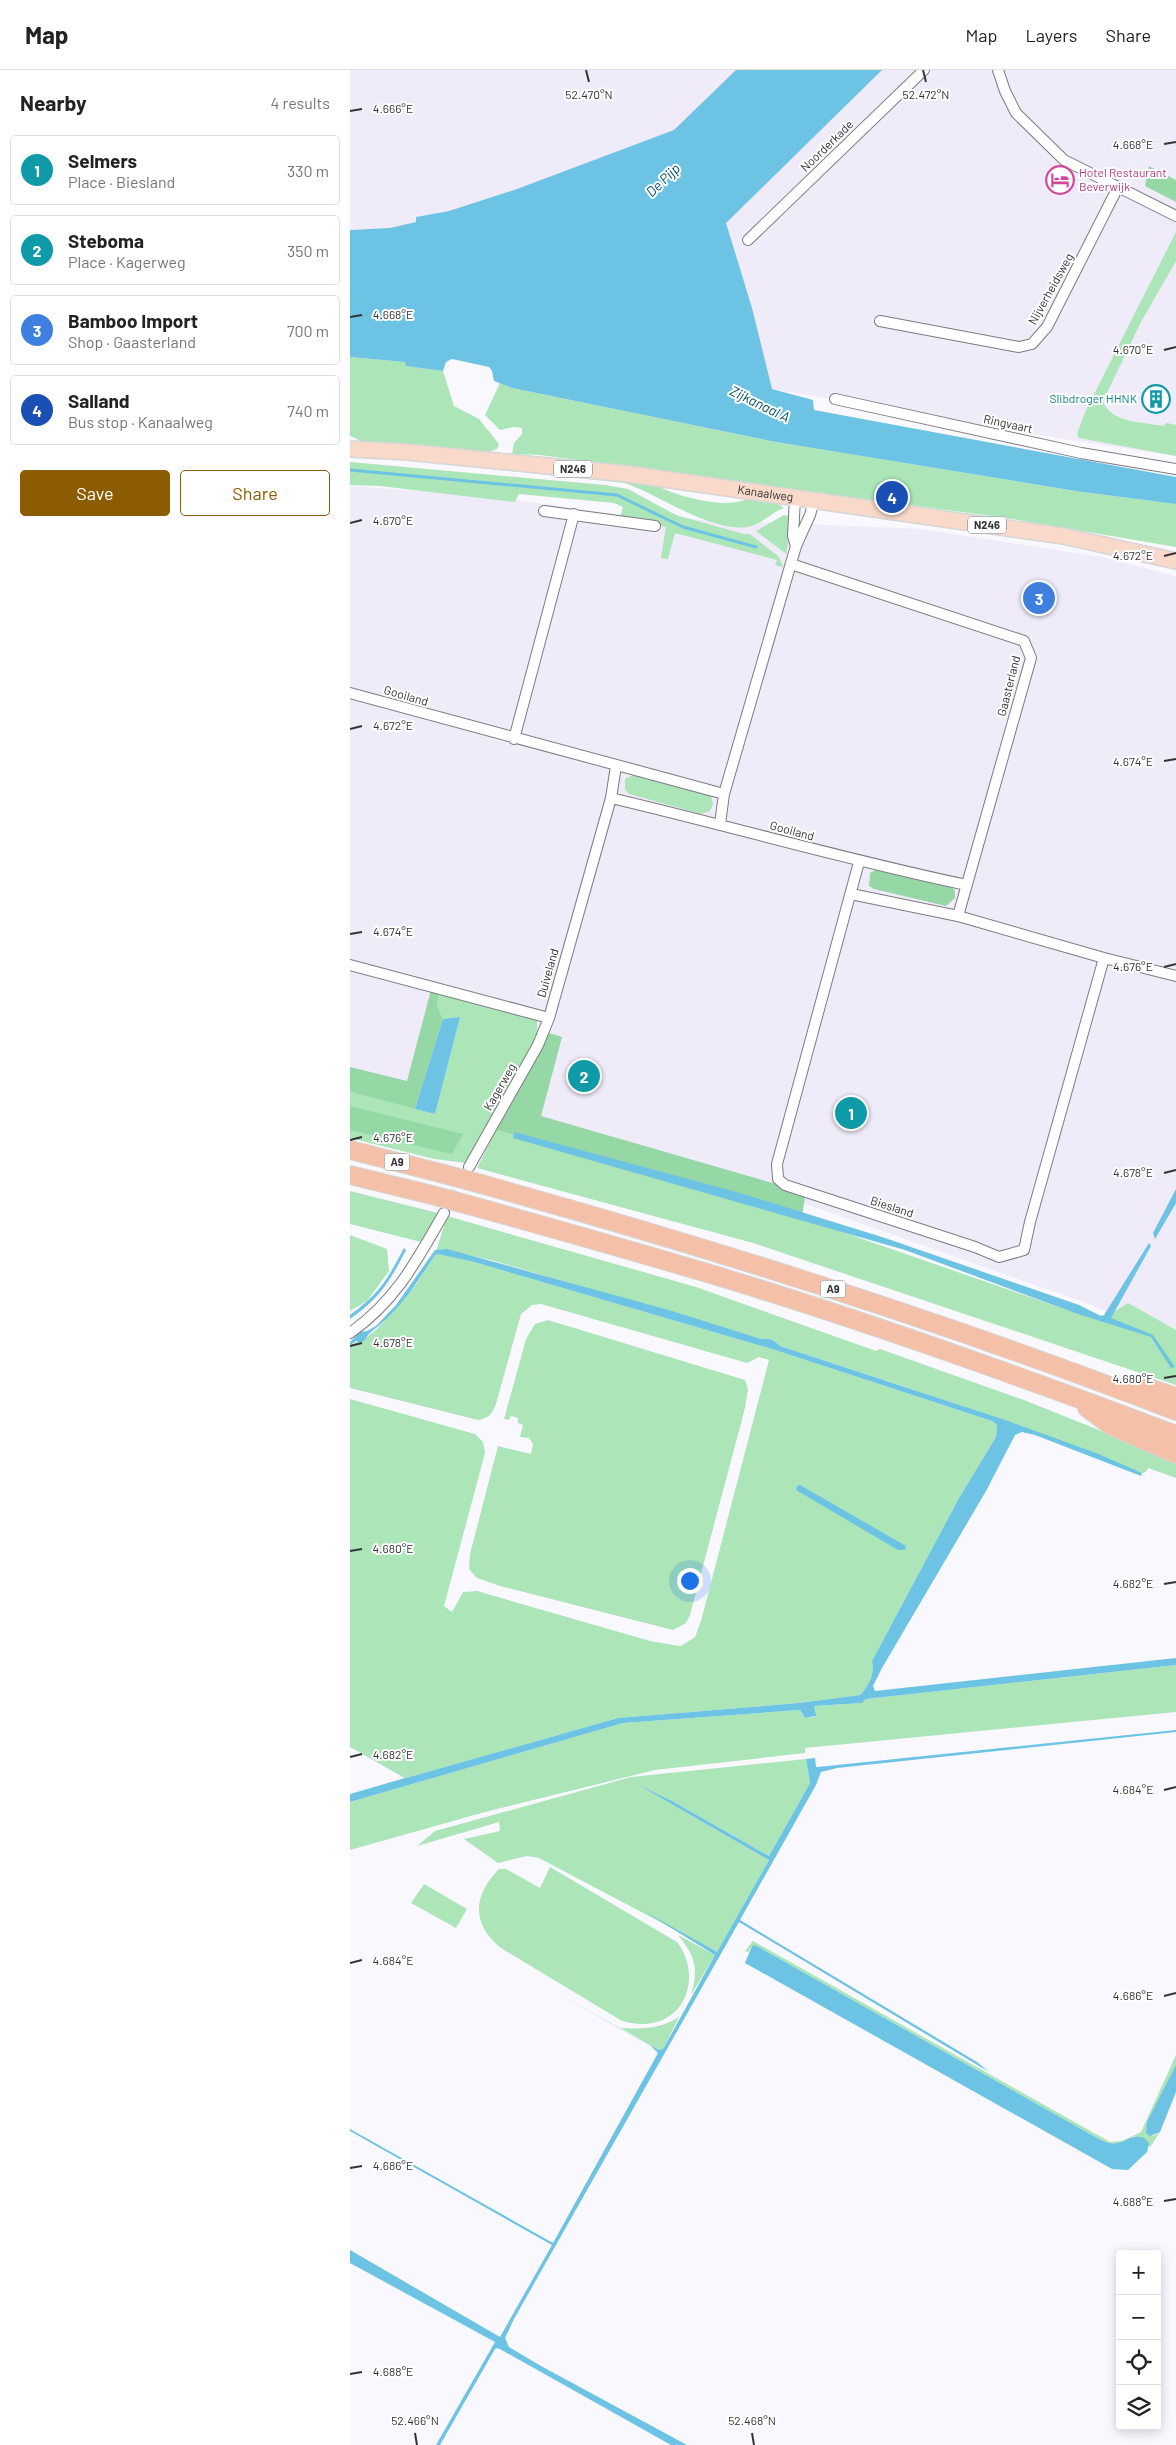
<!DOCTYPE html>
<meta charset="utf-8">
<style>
:root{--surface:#fff;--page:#f2f2f2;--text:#222;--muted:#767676;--line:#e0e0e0;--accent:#8b5c01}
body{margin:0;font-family:Barlow,sans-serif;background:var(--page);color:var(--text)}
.controls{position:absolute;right:15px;bottom:15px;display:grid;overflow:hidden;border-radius:5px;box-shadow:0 2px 12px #0003}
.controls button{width:45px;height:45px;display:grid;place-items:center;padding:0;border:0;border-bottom:1px solid var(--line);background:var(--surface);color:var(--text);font:25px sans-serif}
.you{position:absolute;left:339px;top:1510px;width:18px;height:18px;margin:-12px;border:4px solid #fff;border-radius:50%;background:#1a73e8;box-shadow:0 0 0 8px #1a73e833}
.badge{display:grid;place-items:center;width:32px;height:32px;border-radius:50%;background:var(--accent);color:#fff;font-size:16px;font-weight:700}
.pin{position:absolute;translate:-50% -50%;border:2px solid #fff;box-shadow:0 1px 5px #0006}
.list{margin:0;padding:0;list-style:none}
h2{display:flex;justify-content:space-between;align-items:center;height:65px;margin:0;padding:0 20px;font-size:21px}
h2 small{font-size:16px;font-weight:400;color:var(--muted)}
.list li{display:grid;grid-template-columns:32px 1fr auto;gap:15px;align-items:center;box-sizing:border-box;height:70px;margin:0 10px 10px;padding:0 10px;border:1px solid var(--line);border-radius:5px}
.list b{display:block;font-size:19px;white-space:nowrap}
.list p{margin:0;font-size:16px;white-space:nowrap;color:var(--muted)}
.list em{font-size:16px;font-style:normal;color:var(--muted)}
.actions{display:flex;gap:10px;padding:15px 20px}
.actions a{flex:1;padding:11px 0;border:1px solid var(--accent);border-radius:5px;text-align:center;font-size:18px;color:var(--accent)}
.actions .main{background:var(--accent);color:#fff}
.icon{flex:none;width:28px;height:28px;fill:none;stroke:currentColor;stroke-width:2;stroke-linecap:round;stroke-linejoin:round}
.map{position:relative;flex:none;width:826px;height:2375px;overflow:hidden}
header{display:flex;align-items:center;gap:30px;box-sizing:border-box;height:70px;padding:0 25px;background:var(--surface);border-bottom:1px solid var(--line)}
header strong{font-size:24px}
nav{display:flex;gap:28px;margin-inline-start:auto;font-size:18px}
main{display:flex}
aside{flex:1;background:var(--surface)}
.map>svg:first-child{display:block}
.built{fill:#efebf9}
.green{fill:#abe5b8}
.forest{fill:#95d7a5}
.water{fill:#6cc3e4}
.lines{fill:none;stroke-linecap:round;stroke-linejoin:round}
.stream{stroke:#6cc3e4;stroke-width:3}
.street-tunnel{stroke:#d2d1d7;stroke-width:10;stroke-dasharray:10 5;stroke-linecap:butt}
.street-casing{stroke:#7d7b81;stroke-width:12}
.primary-casing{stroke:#d6d6d7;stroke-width:18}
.highway-casing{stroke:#d6d6d7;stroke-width:20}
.street{stroke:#fff;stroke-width:10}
.primary{stroke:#f8d9ca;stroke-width:15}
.highway{stroke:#f4c0a7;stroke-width:18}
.highway-bridge-casing{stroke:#d6d6d7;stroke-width:20;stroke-linecap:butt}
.highway-bridge{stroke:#f4c0a7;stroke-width:18}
.ticks{fill:none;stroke:#343336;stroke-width:2}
.labels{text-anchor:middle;stroke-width:4;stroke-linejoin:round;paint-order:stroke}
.shield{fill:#fff;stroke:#717072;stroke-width:1}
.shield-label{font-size:11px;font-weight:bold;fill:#343336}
.street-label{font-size:12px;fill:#343336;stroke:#fff}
.hotel-label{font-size:12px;fill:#b23c85;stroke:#fff;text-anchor:start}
.culture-label{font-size:12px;fill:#0d838f;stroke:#fff;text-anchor:end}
.water-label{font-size:14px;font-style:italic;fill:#004e65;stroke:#fff}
.ticks-label{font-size:12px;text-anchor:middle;fill:#343336;stroke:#fff;stroke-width:4;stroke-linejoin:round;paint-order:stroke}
</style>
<header>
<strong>Map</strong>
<nav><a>Map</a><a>Layers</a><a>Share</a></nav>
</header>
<main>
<aside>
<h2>Nearby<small>4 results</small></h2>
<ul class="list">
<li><span class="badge" style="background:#0f9aa8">1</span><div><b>Selmers</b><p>Place · Biesland</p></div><em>330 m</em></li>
<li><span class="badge" style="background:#0f9aa8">2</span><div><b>Steboma</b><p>Place · Kagerweg</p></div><em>350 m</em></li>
<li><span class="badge" style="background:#3f7fe0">3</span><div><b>Bamboo Import</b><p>Shop · Gaasterland</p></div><em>700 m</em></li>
<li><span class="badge" style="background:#1a4fb4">4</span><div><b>Salland</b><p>Bus stop · Kanaalweg</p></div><em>740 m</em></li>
</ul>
<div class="actions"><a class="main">Save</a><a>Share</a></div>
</aside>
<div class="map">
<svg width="826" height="2375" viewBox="0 0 826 2375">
<rect width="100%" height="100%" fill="#faf8ff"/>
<path class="built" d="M0,0H826V386L726,371L422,319L161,121L99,141L66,147L67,152L40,158L0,160Z
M0,416L131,425L285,447L572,459L752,487L826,506V1270L736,1233L470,1139L167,1047L110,1043L0,1016Z"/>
<path class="green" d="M826,162V191L791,252L753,331C760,353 793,352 813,356L817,353L826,355V386L729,368L727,364L735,342Z
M0,287L56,292L57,296L93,301L104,336L129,349L149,374L147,379L133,384L16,373L0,366Z
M150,313L162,318L426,372L732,422L826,434V477L656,448L190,385L162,384L164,373L172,364V358L163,357L150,360L135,345Z
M0,386L75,388L298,411C321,424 346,431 372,433C397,434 411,419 434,438C422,442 413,453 401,456C367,466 307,424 275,413L65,391Z
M0,392L255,415L278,419L326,445L394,464H400L429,487L433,497L425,495L427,490L325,463L318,489L311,488L316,457L270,447L273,437L264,433L169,424L165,432L30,416L0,415Z
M434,445L439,446L441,456L436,484L406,461Z
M285,704L357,723L361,726L363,734L360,741L351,744L279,724L275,719V709Z
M90,919L184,944L187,950V965L116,1093L84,1089L0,1068V1022L85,1044L110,947L93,949L87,936Z
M146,1060L330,1111L452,1148L726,1243L751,1250L778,1233L826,1260V1315L403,1173L127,1098Z
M0,1121L88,1143L71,1172L0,1154Z
M97,1146L346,1217L526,1281L530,1279L674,1330L826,1391V1408L798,1398L796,1402L792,1403C673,1354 551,1316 430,1276C424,1270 420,1268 411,1269L141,1190L90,1179L89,1184L124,1192L422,1279L642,1351L647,1355L646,1367L609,1428L522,1591C525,1603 519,1616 510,1625L449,1633L268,1648L56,1708L0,1677V1329L125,1364L133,1372L135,1383L94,1536L102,1542L113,1522L127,1521L300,1571L323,1575L331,1576L345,1567L351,1551L419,1290L409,1287L397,1293L191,1234L182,1235L171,1244L146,1334C142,1344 139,1348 128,1350L0,1318V1275L17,1267L27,1259L67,1213L85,1185Z
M0,1165L37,1179L39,1201L17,1231L0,1241Z
M198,1250L395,1310L398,1319L395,1338L340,1545L336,1553L323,1560L150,1516L127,1508L119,1499L120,1484L148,1376L181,1384L183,1374L179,1368L170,1367L173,1355L168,1353V1348L161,1346L159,1350L154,1349L176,1269L185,1254Z
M826,1595V1642L455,1678V1683L305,1700L135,1742L0,1780V1732L273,1653L450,1640L455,1648L465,1647L464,1636L512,1633L516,1629Z
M456,1689L460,1713L419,1786L322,1731L285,1713L419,1790L367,1882L189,1788L177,1786L148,1793L114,1769L150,1761L149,1752L67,1776L85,1761L281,1707Z
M200,1797L327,1872C352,1904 337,1954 292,1954C285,1954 278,1952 272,1951L151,1878C121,1854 123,1825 149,1799H156L190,1818Z
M74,1814L117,1839L106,1858L61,1833Z
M328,1865L365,1885L341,1925C349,1898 345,1886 328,1865Z
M403,1871L760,2072L772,2071L791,2062L826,1985V1995L796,2059L803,2066L810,2062L797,2082L800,2077L784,2066C770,2075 764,2076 749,2069L405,1875L402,1876L398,1882L395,1881Z
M329,1947L313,1979L309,1980L271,1958C294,1959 309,1959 329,1947Z"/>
<path class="forest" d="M799,96L826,110V132L795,116Z
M529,798L602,817L605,821V828L596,836L524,819L519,816L520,803Z
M82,916L90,919L87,936L93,949L65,1039L0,1022V997L57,1011Z
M199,963L212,967L191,1046L436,1117L455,1126L452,1148L330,1111L146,1060Z
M0,1036L113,1064L102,1084L0,1060Z"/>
<path class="water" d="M386,0H532L376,153L402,238L422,319L463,330L464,340L826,407V434L732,422L426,372L162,318L144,311L142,301L139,297L102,289L96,292L93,301L56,296L55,292L0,287V160L40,158L66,152V147L99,141L167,119L324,60Z
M110,947L85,1044L65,1039L93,949Z
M164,1062L390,1123L535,1168L729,1235L751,1246L754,1245L799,1173L801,1176L761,1248L803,1265L825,1297L821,1298L801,1267L725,1243L555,1180L163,1068Z
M826,1119V1133L805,1169L803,1163Z
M54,1178L56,1180C40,1211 30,1228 0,1249V1245C30,1223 37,1210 54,1178Z
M97,1179L322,1241L411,1269C420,1268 424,1270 430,1276L655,1350L746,1383L792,1403L791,1406L685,1365L672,1362L665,1365L636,1421L532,1598L523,1616L525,1621L826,1588V1595L516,1629L512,1633L464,1636L466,1646L455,1648L450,1640L273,1653L0,1732V1724L55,1708L0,1677L56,1708L268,1648L449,1633L510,1625C519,1616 525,1603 522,1591L609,1428L646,1367L647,1355L642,1351L422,1279L124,1192L88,1184L85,1185C67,1213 48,1242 21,1262C17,1265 16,1270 11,1273L6,1271L0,1275V1272L10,1262L17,1261L26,1256L46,1235L85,1180Z
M450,1415L556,1476L555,1480H548L446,1420L447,1416Z
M826,1660V1662L487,1698L471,1702L466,1715L390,1850L627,1992L639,2002L389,1852L164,2249L155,2268L159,2277L191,2296L337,2375H321L148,2278L145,2279L90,2375H86L145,2272L0,2193V2180L150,2267L202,2175L0,2061V2059L203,2173L308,1983L301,1976L198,1918L309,1980L313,1979L365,1885L292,1840L367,1882L419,1790L285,1713L322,1731L419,1786L460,1713L456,1689L465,1688L466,1697H468Z
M405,1875L749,2069C775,2082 775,2062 794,2068L799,2073L797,2082L778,2100L762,2099L395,1893L402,1876Z
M826,1995V2022L810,2062L800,2066L796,2063L797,2052Z"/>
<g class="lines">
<path class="stream" d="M0,400L267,425L333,457L406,477"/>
<path class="street-tunnel" d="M94,1143L114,1107"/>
<defs>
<path id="street" d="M648,0L655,21L666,43L714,90L826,146
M398,170L574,0
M530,251L669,277L682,274L697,257L768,117
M485,329L731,383L826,399
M445,428L443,466L446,476
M194,441L305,456
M441,494L674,571L681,588L608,846
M0,623L374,724
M164,669L224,444
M261,728C380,756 497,790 617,815
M370,754L374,724L446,476L460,445L464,430
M509,792L427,1094L428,1109L435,1115L625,1177L649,1187L674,1180L680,1152L754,888
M501,824L608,846L754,888L826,906
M0,895L199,948L261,728L266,696
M119,1097L188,975L199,948
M0,1263C46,1231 67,1190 94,1143"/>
<g id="primary">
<path id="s1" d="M0,379L57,382L278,404L713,466L826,491"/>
</g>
<path id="highway" d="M0,1080L94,1104
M0,1105L82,1125
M131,1114C366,1179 598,1253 826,1341
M119,1135C205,1159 291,1183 377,1209C528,1255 678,1309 826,1365
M796,1317L826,1327
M737,1338L760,1355L826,1384"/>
</defs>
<use href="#street" class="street-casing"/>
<use href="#primary" class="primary-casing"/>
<use href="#highway" class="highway-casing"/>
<use href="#street" class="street"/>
<use href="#primary" class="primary"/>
<use href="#highway" class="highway"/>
<defs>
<path id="highway-bridge" d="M94,1104L131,1114
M82,1125L119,1135"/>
</defs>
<use href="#highway-bridge" class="highway-bridge-casing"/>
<use href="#highway-bridge" class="highway-bridge"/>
</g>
<path class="ticks" d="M236,0L239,12M573,0L576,12M0,41L12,39M814,74L826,72M0,247L12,245M814,280L826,277M0,453L12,450M814,486L826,483M0,659L12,656M814,691L826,689M0,864L12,862M814,897L826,894M0,1070L12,1067M814,1103L826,1100M0,1276L12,1273M814,1308L826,1306M0,1481L12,1479M814,1514L826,1512M0,1687L12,1684M814,1720L826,1717M0,1893L12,1890M814,1926L826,1923M0,2098L12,2096M814,2131L826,2129M0,2304L12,2302M65,2363L67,2375M402,2363L404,2375"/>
<defs>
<symbol id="hotel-ring" viewBox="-11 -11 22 22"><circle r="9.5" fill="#fff" stroke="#d1479c" stroke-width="1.5"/><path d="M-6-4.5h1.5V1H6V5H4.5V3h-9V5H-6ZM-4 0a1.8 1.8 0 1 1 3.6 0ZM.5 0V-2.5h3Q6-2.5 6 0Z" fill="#d1479c"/></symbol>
<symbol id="building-ring" viewBox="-11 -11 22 22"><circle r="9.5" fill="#fff" stroke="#0f9aa8" stroke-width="1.5"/><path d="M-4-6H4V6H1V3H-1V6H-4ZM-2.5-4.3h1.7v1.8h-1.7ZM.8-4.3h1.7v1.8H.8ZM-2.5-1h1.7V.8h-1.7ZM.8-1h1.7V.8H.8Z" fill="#0f9aa8"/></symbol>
</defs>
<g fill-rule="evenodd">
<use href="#hotel-ring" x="694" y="94" width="32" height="32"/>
<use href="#building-ring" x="790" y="313" width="32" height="32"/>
</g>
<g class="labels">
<g class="shield">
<rect x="204" y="390.5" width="38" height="17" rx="4"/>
<rect x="618" y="446.5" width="38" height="17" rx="4"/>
<rect x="34.5" y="1083.5" width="25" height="17" rx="4"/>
<rect x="470.5" y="1210.5" width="25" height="17" rx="4"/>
</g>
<g class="shield-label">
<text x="223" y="403">N246</text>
<text x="637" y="459">N246</text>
<text x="47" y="1096">A9</text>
<text x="483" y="1223">A9</text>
</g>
<g class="street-label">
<text transform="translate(477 76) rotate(-44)" y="4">Noorderkade</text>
<text transform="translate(701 219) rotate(-61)" y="4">Nijverheidsweg</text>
<text transform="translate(658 354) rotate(12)" y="4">Ringvaart</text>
<text dy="4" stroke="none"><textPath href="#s1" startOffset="418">Kanaalweg</textPath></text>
<text transform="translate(659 616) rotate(-76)" y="4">Gaasterland</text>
<text transform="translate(56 626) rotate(16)" y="4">Gooiland</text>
<text transform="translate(442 761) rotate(15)" y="4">Gooiland</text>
<text transform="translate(198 903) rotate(-74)" y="4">Duiveland</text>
<text transform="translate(150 1017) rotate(-60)" y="4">Kagerweg</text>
<text transform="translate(542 1137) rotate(18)" y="4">Biesland</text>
</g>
<g class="hotel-label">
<text x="729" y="107">Hotel Restaurant<tspan x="729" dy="14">Beverwijk</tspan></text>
</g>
<g class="culture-label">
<text x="787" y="333">Slibdroger HHNK</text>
</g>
<g class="water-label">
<text transform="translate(313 110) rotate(-44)" y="5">De Pijp</text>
<text transform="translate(410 334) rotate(26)" y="5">Zijkanaal A</text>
</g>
</g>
<g class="ticks-label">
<text x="239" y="29">52.470°N</text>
<text x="576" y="29">52.472°N</text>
<text x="43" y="43">4.666°E</text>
<text x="783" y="79">4.668°E</text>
<text x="43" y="249">4.668°E</text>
<text x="783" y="284">4.670°E</text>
<text x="43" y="455">4.670°E</text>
<text x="783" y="490">4.672°E</text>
<text x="43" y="660">4.672°E</text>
<text x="783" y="696">4.674°E</text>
<text x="43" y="866">4.674°E</text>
<text x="783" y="901">4.676°E</text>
<text x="43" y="1072">4.676°E</text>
<text x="783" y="1107">4.678°E</text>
<text x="43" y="1277">4.678°E</text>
<text x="783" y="1313">4.680°E</text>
<text x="43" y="1483">4.680°E</text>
<text x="783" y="1518">4.682°E</text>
<text x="43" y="1689">4.682°E</text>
<text x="783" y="1724">4.684°E</text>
<text x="43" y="1895">4.684°E</text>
<text x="783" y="1930">4.686°E</text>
<text x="43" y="2100">4.686°E</text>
<text x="783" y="2136">4.688°E</text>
<text x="43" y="2306">4.688°E</text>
<text x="65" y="2355">52.466°N</text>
<text x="402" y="2355">52.468°N</text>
</g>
</svg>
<div class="controls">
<button>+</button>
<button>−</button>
<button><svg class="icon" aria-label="locate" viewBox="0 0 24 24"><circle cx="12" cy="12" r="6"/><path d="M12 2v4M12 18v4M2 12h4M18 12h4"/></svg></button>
<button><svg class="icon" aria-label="layers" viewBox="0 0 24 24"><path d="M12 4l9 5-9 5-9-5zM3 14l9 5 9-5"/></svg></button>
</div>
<div class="you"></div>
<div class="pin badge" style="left:501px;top:1043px;background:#0f9aa8">1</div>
<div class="pin badge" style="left:234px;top:1006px;background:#0f9aa8">2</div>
<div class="pin badge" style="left:689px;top:528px;background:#3f7fe0">3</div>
<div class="pin badge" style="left:542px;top:427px;background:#1a4fb4">4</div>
</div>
</main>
